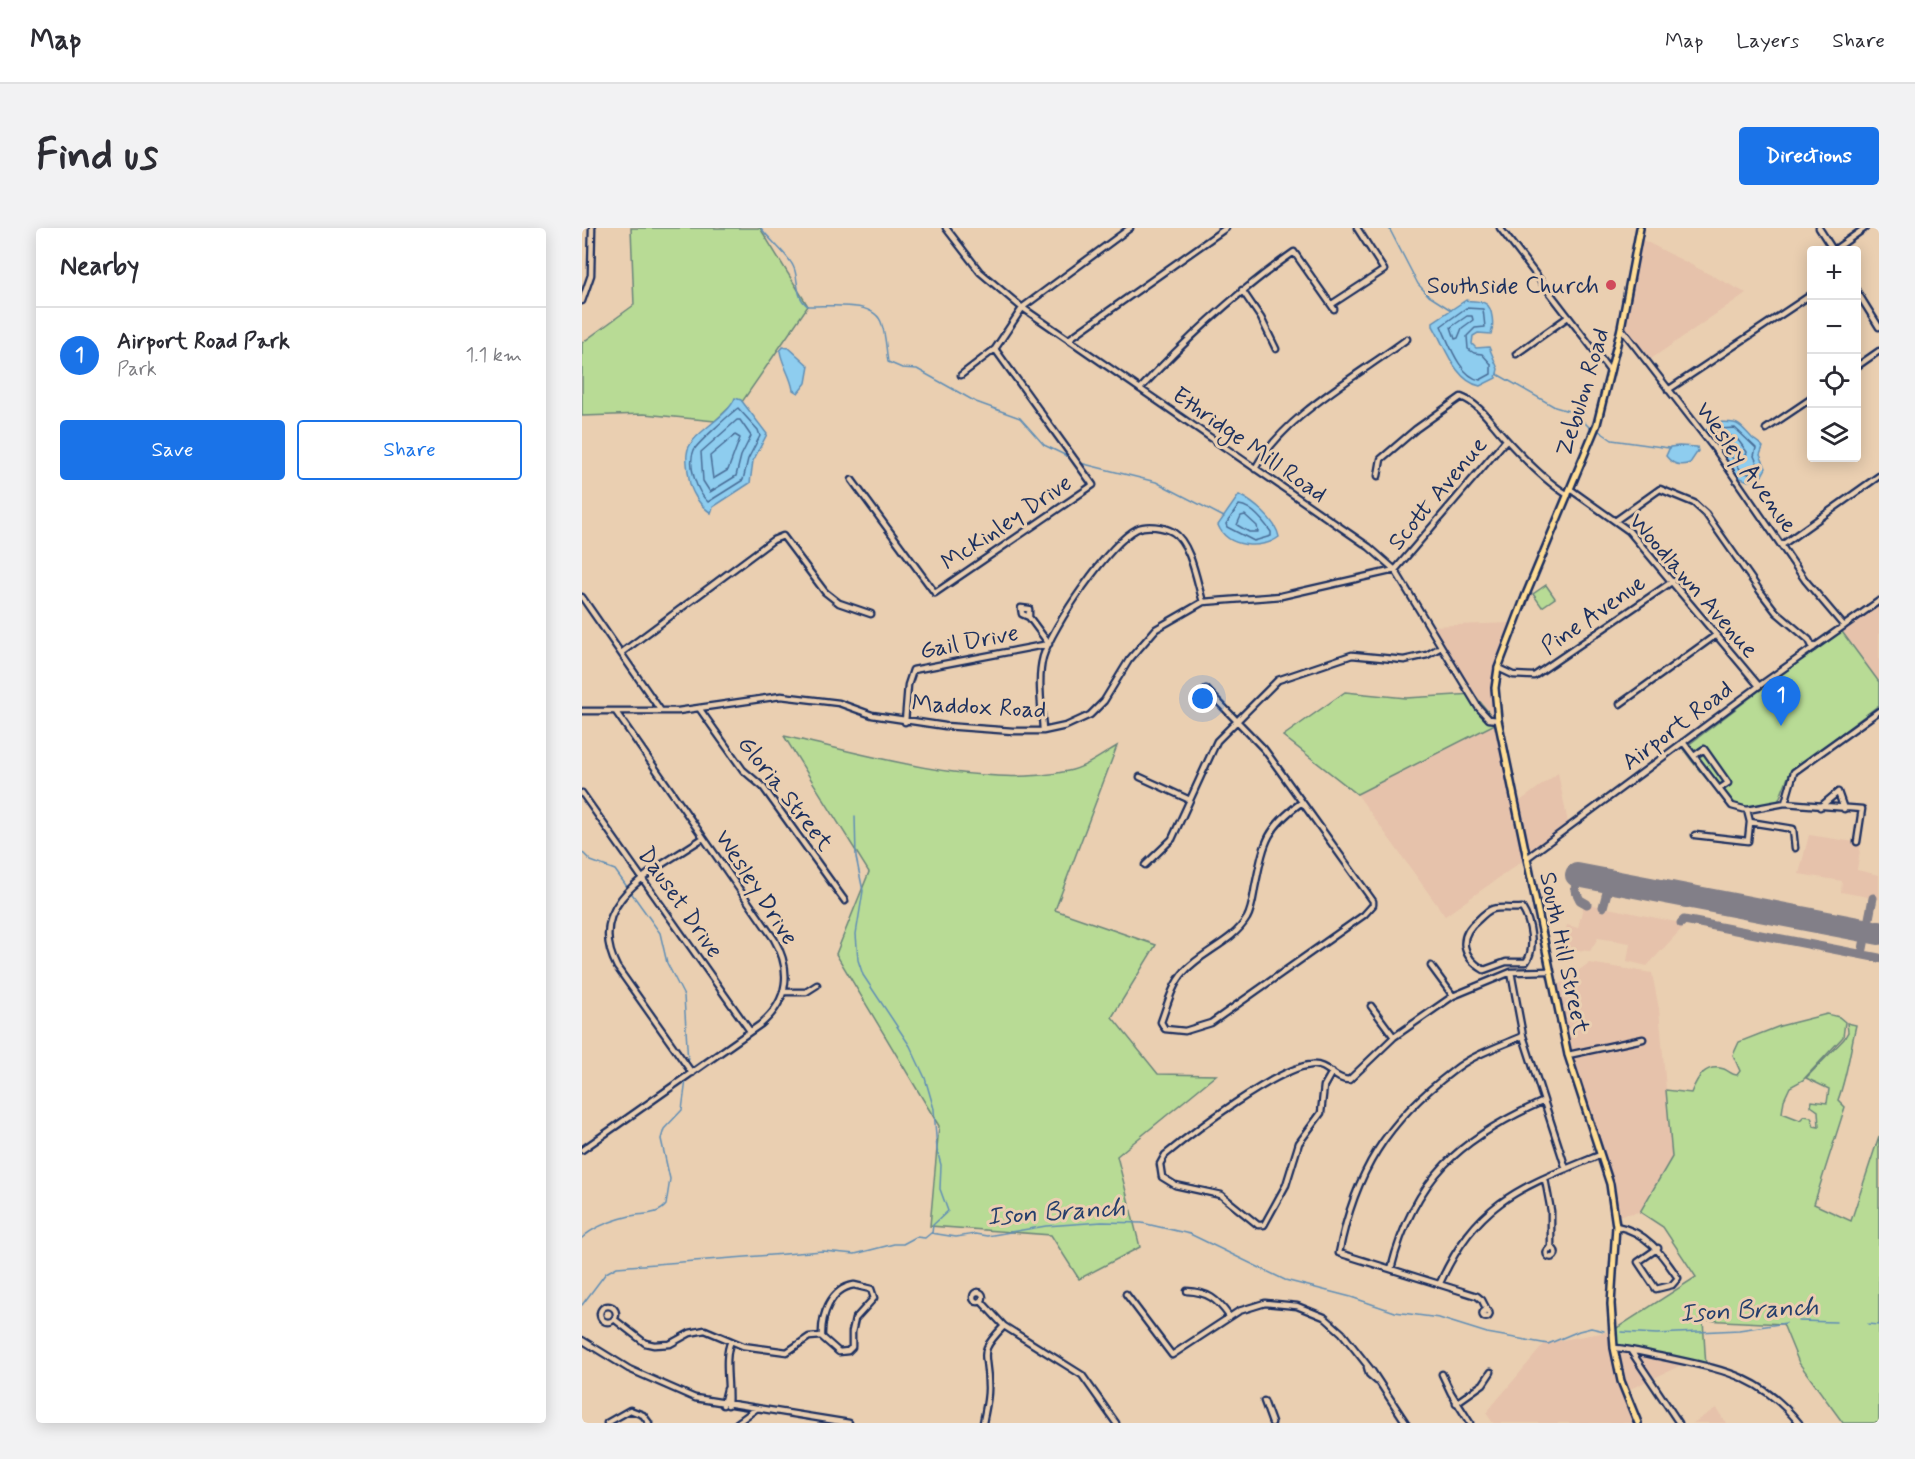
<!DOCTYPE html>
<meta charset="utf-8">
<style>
:root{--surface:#fff;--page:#f2f2f3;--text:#2b2b33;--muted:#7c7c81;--line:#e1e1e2;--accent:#1a73e8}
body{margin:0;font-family:Mynerve,sans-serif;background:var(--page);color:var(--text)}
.controls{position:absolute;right:18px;top:18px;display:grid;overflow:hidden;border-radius:6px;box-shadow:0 3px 15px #0003}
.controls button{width:54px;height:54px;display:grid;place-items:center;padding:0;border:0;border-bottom:2px solid var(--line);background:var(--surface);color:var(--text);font:30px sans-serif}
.you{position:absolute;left:621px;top:471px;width:21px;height:21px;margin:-15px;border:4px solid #fff;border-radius:50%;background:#1a73e8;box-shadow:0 0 0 9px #1a73e833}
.badge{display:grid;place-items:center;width:39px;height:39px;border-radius:50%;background:var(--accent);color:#fff;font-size:20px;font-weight:700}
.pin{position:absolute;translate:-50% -50px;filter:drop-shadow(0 2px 3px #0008)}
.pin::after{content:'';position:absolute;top:32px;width:21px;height:18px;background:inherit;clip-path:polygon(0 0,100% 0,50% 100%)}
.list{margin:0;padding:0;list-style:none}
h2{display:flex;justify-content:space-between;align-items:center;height:78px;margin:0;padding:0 24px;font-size:26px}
h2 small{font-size:20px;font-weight:400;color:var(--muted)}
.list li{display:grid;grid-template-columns:39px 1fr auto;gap:18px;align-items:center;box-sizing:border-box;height:96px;padding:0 24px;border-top:2px solid var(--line)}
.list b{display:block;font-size:22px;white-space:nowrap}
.list p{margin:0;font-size:20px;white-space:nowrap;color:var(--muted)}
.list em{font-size:20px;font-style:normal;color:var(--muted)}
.actions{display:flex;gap:12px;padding:18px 24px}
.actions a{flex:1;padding:14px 0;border:2px solid var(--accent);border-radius:6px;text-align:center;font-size:21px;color:var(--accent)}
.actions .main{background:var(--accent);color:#fff}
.icon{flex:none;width:33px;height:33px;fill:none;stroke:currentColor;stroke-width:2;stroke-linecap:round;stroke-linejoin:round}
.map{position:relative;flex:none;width:1297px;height:1195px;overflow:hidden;border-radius:6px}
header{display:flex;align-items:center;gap:36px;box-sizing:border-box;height:84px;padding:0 30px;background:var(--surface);border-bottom:2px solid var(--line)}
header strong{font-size:28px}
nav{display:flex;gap:33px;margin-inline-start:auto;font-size:21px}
.intro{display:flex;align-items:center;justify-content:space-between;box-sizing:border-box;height:144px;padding:0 36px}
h1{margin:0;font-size:42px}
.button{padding:15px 27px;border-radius:6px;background:var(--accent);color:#fff;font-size:21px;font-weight:700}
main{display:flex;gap:36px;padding:0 36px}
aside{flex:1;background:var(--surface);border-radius:6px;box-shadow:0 3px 15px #0003}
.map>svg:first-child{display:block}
.built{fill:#e6c2ab}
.green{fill:#b8db95;stroke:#6a857a;stroke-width:1.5}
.water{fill:#8ecdef;stroke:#608eb5;stroke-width:1.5}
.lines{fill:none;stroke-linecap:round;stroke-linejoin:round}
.shore{stroke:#496e98;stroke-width:1.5}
.stream{stroke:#608eb5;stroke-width:1.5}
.taxiway{stroke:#827f88;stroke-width:9}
.runway{stroke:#827f88;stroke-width:24}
.minor-casing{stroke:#1b2f5e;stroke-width:9}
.major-casing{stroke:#1b2f5e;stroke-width:10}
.minor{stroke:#eacfb1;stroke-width:4.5}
.major{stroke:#ffdd96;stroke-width:5}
.poi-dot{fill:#d1495b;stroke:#eacfb1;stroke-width:2}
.labels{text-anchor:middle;stroke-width:6;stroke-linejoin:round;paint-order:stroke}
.poi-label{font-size:24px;fill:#1b2f5e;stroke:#eacfb1;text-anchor:end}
.street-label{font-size:24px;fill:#1b2f5e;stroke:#eacfb1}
.water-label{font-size:26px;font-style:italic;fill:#263f6c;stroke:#eacfb1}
</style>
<header>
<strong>Map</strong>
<nav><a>Map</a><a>Layers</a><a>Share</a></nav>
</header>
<div class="intro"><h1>Find us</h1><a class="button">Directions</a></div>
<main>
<aside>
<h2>Nearby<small></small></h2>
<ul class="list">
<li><span class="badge">1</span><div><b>Airport Road Park</b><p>Park</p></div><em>1.1 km</em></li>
</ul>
<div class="actions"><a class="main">Save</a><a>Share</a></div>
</aside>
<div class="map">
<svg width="1297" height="1195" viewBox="0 0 1297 1195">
<rect width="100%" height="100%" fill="#eacfb1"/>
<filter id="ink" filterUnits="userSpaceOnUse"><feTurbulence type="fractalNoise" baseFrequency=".0167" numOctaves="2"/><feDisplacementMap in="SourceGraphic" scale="12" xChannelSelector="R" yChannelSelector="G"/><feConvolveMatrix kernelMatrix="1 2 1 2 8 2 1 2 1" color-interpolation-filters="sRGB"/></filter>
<g filter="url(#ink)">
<path class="built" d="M1057,10L1164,65L1066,133L1037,99Z
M1297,372V454L1258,401Z
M929,395L912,441L910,471L934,576L976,545L987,600L863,688L775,566L914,495L898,475L848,398Z
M1227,607L1279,615L1275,642L1297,647V671L1259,664L1260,653L1217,646Z
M1002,675L1021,679L1104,696L1065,738L1045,733L1048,715L1016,710L1008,723L979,721L985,697L996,700Z
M1007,735L1070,745L1077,781L1090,929L1058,984L1033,988L1032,966L988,831L972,760Z
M1030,1103L1104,1135L1044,1163L1056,1195H911L904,1185L963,1115Z
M1134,1180L1144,1195H1111Z"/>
<path class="green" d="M49,0H178L226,78L160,174L149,178L133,193L62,186L0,188V115L52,77Z
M964,357L973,370L960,379L951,366Z
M1258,401L1297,454V477L1208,544L1196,574C1185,577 1166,584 1155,579C1141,574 1111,535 1101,521Z
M763,464L824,470L892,466L915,495L775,566L701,508Z
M202,508C287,527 400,562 486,543C503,540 521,526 535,518L473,682L574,717L530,789L576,846L634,847L535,928L558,1019L497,1051L469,1007L348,998L357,898L254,726L287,644Z
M1245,786L1257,789L1263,794L1261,809L1221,852L1208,859L1202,872L1200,885L1218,892L1222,888L1229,889L1232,898L1237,899L1236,883L1229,878L1230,873L1245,875L1247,861L1224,850L1262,811L1266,804L1265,795L1274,797C1268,823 1265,848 1256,872L1263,879L1232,976L1269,993L1297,908V1195H1261L1217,1135L1201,1096L1121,1092L1124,1139L1032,1117L1030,1103L1114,1049L1081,999L1058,984L1090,929L1084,862L1109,865C1115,850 1123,835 1142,841C1147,843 1150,847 1155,847L1158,843L1151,827L1157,814L1198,798Z"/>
<path class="water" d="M884,72C890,74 899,72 904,76C911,80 912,99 909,106L896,105L891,108L890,116L894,120L907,119L916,141L914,150L898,158C873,153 863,118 851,98V94Z
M201,119L207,120L227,138L224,155L216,165L211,162C209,148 200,137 198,123Z
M153,170L159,172L185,206L171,233L168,255L131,279L129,285C118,278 108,263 107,250C106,243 104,234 105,226C106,206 145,191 153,170Z
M1136,194C1158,194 1156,195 1170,210C1173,213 1178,215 1181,219L1178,227L1184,240L1179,249L1166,253L1156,249L1124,202Z
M1097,218L1115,219L1116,223L1108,235C1098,239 1090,236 1084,228L1088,219Z
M657,267C671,274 694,292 697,309C680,322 645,320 636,297Z"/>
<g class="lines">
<path class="shore" d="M884,80L901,81L903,99L893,100L885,108L886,121L892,125L900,126L909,136V146L898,152C878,149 867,115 859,98Z
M885,88H890L891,92L880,100L876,110L873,111L869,99Z
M156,180L176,202L178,208L166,231L161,252L126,274C115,264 105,237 112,222C115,216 149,185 156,180Z
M155,192H158L169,208L159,228L154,248L128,264L121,253L119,224Z
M1153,200L1174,220L1172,228L1177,239L1174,245L1167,246L1160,244L1133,205L1137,201Z
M153,207L158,210L146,242L131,251L128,228Z
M1149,208L1156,212L1165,224L1163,231L1160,230L1147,212Z
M657,277C670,278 682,294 689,304V308L672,313L645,299L644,296Z
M663,287L675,298L676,304H667L655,297L659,288Z"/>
<path class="stream" d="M179,0C187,12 208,28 212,40C217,52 213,70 226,78C245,79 294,71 300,97C304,109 304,122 306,134L320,140L335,141L394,174L438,190L462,217L489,230
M807,0L836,56L847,68L869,82
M915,146L973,179L993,185L1008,200
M1017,203L1030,212L1087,220
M498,235L574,254L642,289
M273,588L274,629L281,663L274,706L276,732L281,747L328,818L343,850L352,881L355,922L359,937L358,961L366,983L351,997L350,1005
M0,624L9,633L33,642L78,705L85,735L102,768L106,835
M0,1010C11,999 32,992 48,988C62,985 75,988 84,977L88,951L79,911L82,901L100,882L104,852
M0,1077L24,1045L35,1039L241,1023L273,1026L312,1016H321L334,1009L343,1010L349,1005L374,1009L393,1006L405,1008L464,998L520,994L560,995L608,1006L703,1052L769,1069L813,1084L857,1090L905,1105L966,1116L997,1103L1009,1100L1022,1103
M1217,1093L1254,1094
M1286,1096L1297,1097
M1039,1104L1075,1106L1157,1102L1204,1095"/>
<path class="taxiway" d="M995,647L993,662L998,672L1005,676
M1021,679L1028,653
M1099,695L1102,692L1297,730
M1280,726L1291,670"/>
<path class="runway" d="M995,647L1297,705"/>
<defs>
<path id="minor" d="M364,0L398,44L438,78L787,319L813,342L896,479L907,491L916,492
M918,0L1028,143
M1237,0L1251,22
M1252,22L1283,0
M660,62L679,90L694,121
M1274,62L1297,99
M0,73L9,47L10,0
M750,76L802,42L775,0
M1039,100L1135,224L1223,352L1262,398
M487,111L644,0
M934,126L986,89
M1274,139L1297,123
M379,147L413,121L441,79L548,0
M558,161C605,110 655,64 712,24L752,81
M1086,162L1230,66
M1184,201L1230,170
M673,241C701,188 777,147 825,111
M796,248L799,231L834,201L879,169C898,176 909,195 923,210C941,230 963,253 986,267
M270,252L353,365L511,257L413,121
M988,261L1047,303L1177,458
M1033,293L1078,261L1112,275L1124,286L1178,363L1194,384L1227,412L1231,420
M1200,317L1297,248
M0,369L79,483
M39,425L191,312L201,308L243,364L257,375L289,386
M916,440L931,447L952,448L1091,353
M624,461L682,521L690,532L791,673V677L782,687L629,795L603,803L583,801L579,794C585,778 590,757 602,744C620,723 650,715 665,690C670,681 671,670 673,659C682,616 683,601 720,574
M1038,476L1134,407
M117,480L161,542L181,559L263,673
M0,483H96L199,468L257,475L290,487L363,498L431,503H461L484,498L508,487L522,473L547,432L574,401L621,374L699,368L813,342L924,212
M323,494L326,457L331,442L467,416L447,389L440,386L439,380L447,381V389
M461,503C460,480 455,451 461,429C470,399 527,315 555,301C565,296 582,299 591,304C609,315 615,355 621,374
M1101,514L1150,578L1165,582L1203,575L1212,544L1297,483
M1112,528L1122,521L1146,555L1137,561
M558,549L608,572
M0,565L168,803
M1203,575L1280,581L1275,614
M1238,579L1256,564L1262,581
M1168,594L1211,601L1213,620
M1113,607L1166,613L1168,594L1165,582
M945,630L1177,458L1297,373
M563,637L590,611L635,513L696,452L770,427L822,432L845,427L859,419
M940,680C949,694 954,721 944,734H924L902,742C880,729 875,709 896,692C900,688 906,682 911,681C920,679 931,681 940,680Z
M849,738L871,768
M929,744L941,808L984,941
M203,764H224L235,757
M789,778L812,809
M986,827L1061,811
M750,844L742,858L739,885L717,915L704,957L682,997H676L639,967L593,957L580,949L578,936L583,927C611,904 695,840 729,837C745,835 752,852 767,852L812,809L871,768L929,744L967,743
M110,845L35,739C0,672 76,641 121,610
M0,922L179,796C207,772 210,742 192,711L34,484
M963,951L969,983V1021
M1034,998C1065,1004 1079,1025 1096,1050L1090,1057L1074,1061L1056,1034L1076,1020
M964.5 1025a4.5 4.5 0 1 1 9 0a4.5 4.5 0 1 1-9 0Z
M809,1041C832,950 878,910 962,873
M858,1055C895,973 939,959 1018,927
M272,1057L289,1061L292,1070L273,1091L270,1104V1119L266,1123L257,1124L240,1109C239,1088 248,1061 272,1057Z
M605,1063C626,1064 635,1071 647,1088
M391 1069a5 5 0 1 1 10 0a5 5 0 1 1-10 0Z
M544,1066L590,1127L657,1083L683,1075L715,1078L742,1089L760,1105L790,1143L824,1195
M399,1073L422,1098L500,1147L534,1195
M18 1086a8 8 0 1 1 16 0a8 8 0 1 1-16 0Z
M905,1082L900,1072L895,1068L757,1025C773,944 805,893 871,843C890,827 918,818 941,808
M900.5 1086a3.5 3.5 0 1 1 7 0a3.5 3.5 0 1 1-7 0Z
M32,1091L63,1115L72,1117L88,1116L108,1105L123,1102L161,1118L205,1124L227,1109L240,1108
M0,1112L47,1141L113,1170L267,1195
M1032,1120C1050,1121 1069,1127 1087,1130C1142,1142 1179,1148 1217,1195
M1049,1123L1097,1195
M785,1139L787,1146L795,1153
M860,1146L869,1165L888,1195
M682,1173L690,1195
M874,1175L901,1156L909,1144
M141,1177L145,1161
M146,1177C148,1158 141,1130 149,1113
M25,1195L48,1182L61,1187L67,1195
M155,1195L174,1181
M401,1195C403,1183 407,1170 406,1157C406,1123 394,1127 422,1098"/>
<path id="major" d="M1056,1195L1039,1153L1032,1120L1029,1076L1034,998L1028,956L986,827L916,492L913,460L916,440L943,369L1015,196L1039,100L1058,0"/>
</defs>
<use href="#minor" class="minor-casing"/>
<use href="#major" class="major-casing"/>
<use href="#minor" class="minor"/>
<use href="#major" class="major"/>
</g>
</g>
<circle class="poi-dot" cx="1029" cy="57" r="6"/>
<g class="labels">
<g class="poi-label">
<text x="1017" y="65">Southside Church</text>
</g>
<g class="street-label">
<text transform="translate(1000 164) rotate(-73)" y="8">Zebulon Road</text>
<text transform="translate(668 216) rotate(35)" y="8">Ethridge Mill Road</text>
<text transform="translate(1165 239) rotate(54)" y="8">Wesley Avenue</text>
<text transform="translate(855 265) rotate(-50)" y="8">Scott Avenue</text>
<text transform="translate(424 294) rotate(-34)" y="8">McKinley Drive</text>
<text transform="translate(1112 357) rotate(49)" y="8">Woodlawn Avenue</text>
<text transform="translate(1011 386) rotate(-35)" y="8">Pine Avenue</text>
<text transform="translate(387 413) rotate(-11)" y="8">Gail Drive</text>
<text transform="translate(397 478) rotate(3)" y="8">Maddox Road</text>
<text transform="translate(1095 497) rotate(-37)" y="8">Airport Road</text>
<text transform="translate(204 565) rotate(52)" y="8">Gloria Street</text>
<text transform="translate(175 659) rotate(57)" y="8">Wesley Drive</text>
<text transform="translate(99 674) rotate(55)" y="8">Dauset Drive</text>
<text transform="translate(983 725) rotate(78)" y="8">South Hill Street</text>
</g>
<g class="water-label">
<text transform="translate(474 983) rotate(-4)" y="9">Ison Branch</text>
<text transform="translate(1167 1081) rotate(-3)" y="9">Ison Branch</text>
</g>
</g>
</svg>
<div class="controls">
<button>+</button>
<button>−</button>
<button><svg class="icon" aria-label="locate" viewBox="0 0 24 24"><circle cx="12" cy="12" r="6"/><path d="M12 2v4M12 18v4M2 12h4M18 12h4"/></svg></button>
<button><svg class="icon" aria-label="layers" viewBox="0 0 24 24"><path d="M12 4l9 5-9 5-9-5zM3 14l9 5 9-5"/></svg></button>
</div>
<div class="you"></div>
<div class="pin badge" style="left:1199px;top:498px">1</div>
</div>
</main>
